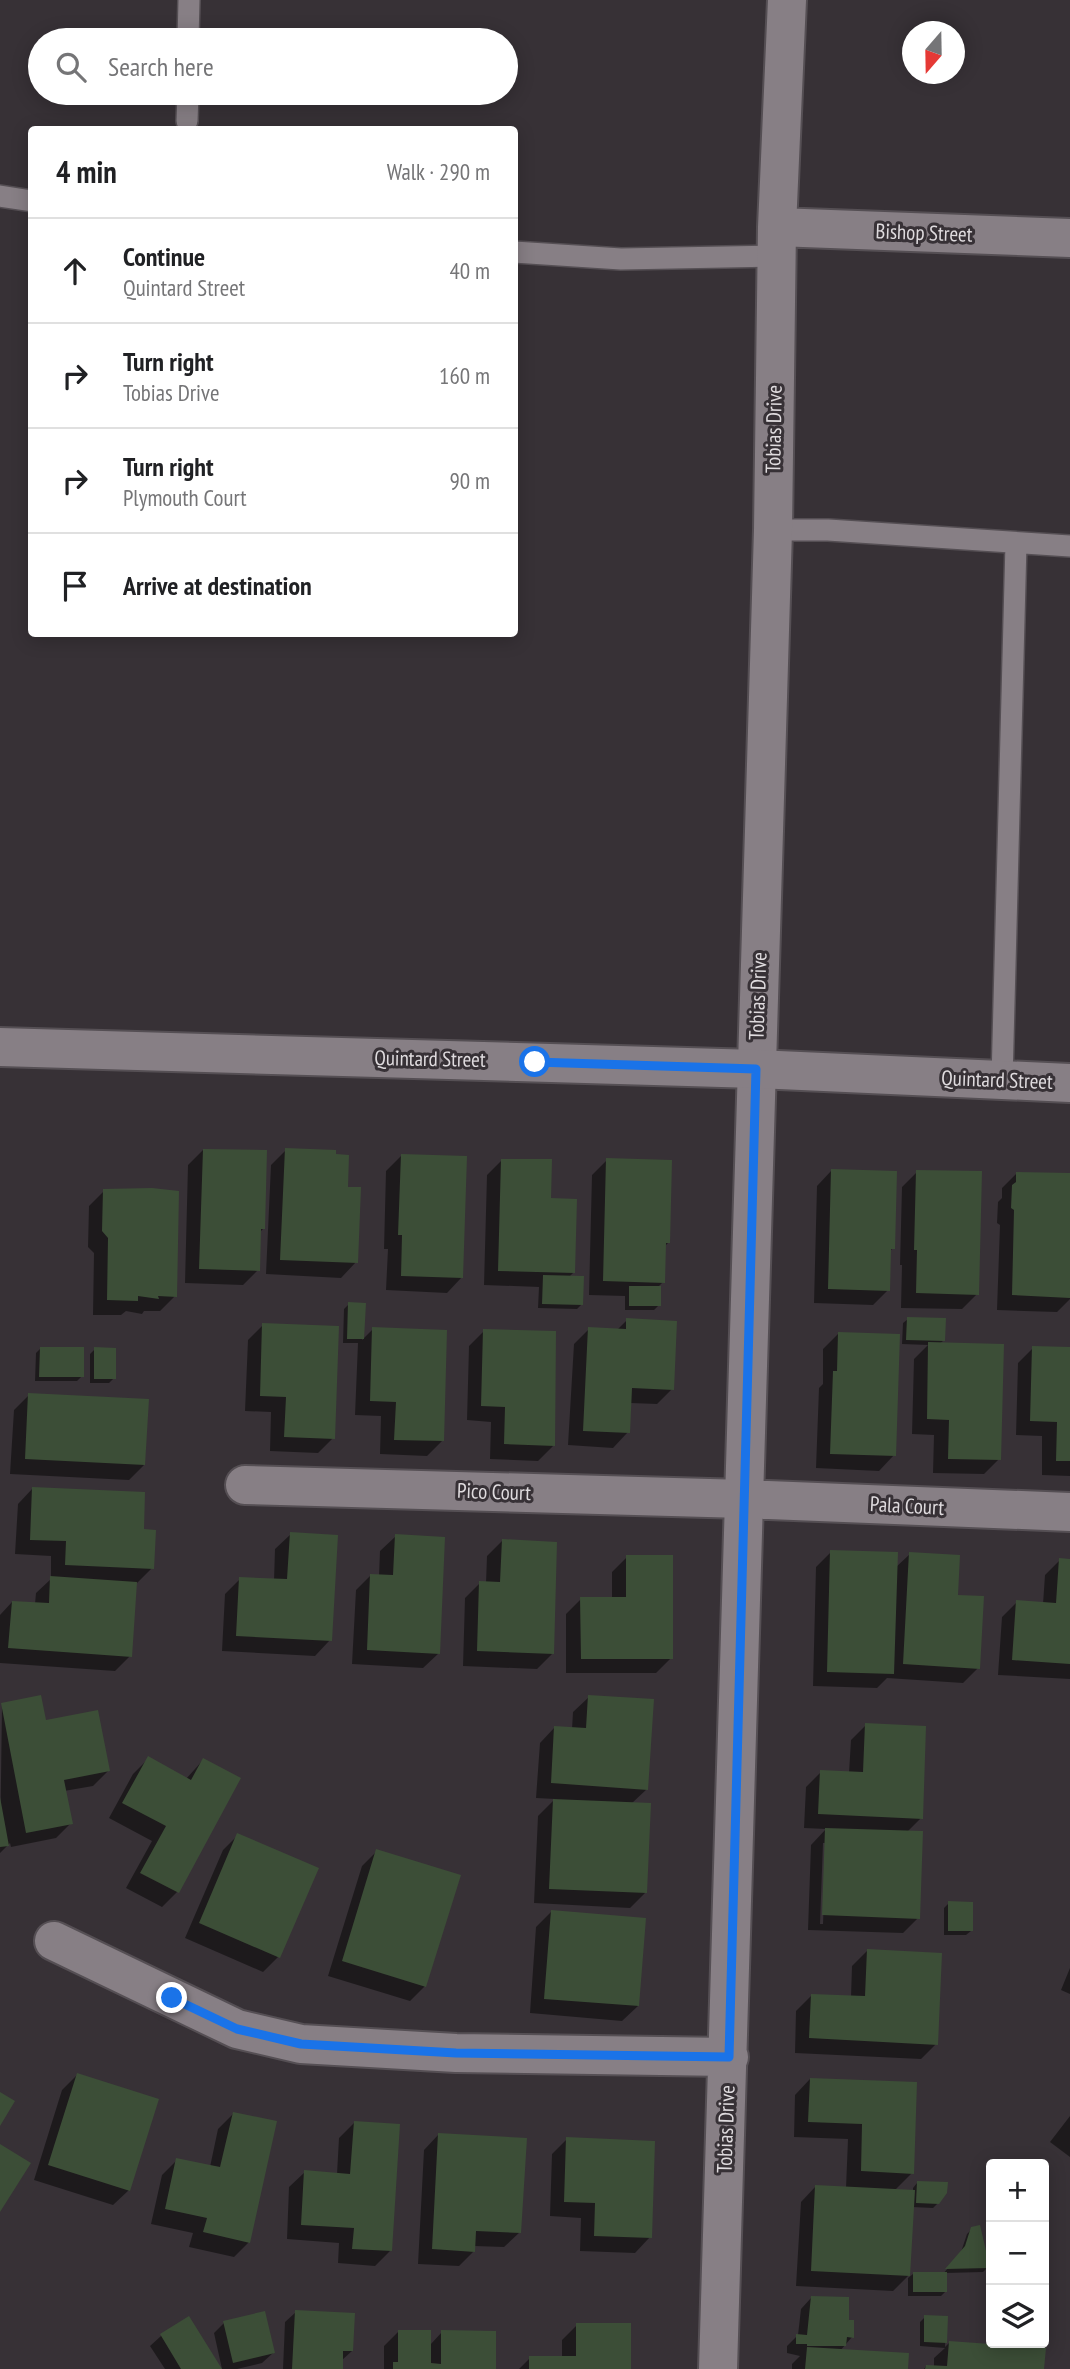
<!DOCTYPE html>
<meta charset="utf-8">
<style>
:root{--surface:#fff;--page:#f6f6f6;--text:#202124;--muted:#757577;--line:#e0e0e0}
body{margin:0;font-family:"PT Sans Narrow",sans-serif;background:var(--page);color:var(--text)}
.controls{position:absolute;right:21px;bottom:21px;display:grid;overflow:hidden;border-radius:7px;box-shadow:0 4px 18px #0003}
.controls button{width:63px;height:63px;display:grid;place-items:center;padding:0;border:0;border-bottom:2px solid var(--line);background:var(--surface);color:var(--text);font:35px sans-serif}
.compass{position:absolute;left:902px;top:21px;width:63px;height:63px;border-radius:50%;background:var(--surface);box-shadow:0 4px 18px #0003;rotate:200deg}
.stop{position:absolute;width:21px;height:21px;margin:-16px;border:5px solid #1a73e8;border-radius:50%;background:#fff}
.stop.end{background:#1a73e8;border-color:#fff;box-shadow:0 2px 7px #0008}
.list{margin:0;padding:0;list-style:none}
h2{display:flex;justify-content:space-between;align-items:center;height:91px;margin:0;padding:0 28px;font-size:30px}
h2 small{font-size:23px;font-weight:400;color:var(--muted)}
.list li{display:grid;grid-template-columns:46px 1fr auto;gap:21px;align-items:center;box-sizing:border-box;height:105px;padding:0 28px;border-top:2px solid var(--line)}
.list b{display:block;font-size:26px;white-space:nowrap}
.list p{margin:0;font-size:23px;white-space:nowrap;color:var(--muted)}
.list em{font-size:23px;font-style:normal;color:var(--muted)}
.icon{flex:none;width:38px;height:38px;fill:none;stroke:currentColor;stroke-width:2;stroke-linecap:round;stroke-linejoin:round}
.map{position:relative;flex:none;width:1070px;height:2369px;overflow:hidden}
.search{position:absolute;background:var(--surface);box-shadow:0 4px 18px #0003;left:28px;top:28px;width:490px;height:77px;display:flex;align-items:center;gap:18px;box-sizing:border-box;padding:0 24px;border-radius:38px;color:var(--muted);font-size:26px}
.panel{position:absolute;background:var(--surface);box-shadow:0 4px 18px #0003;left:28px;top:126px;width:490px;height:511px;border-radius:7px}
.map>svg:first-child{display:block}
.shadow{fill:#0007;fill-rule:evenodd}
.building{fill:#3c4e37}
.lines{fill:none;stroke-linecap:round;stroke-linejoin:round}
.service-casing{stroke:#554f54;stroke-width:24}
.minor-casing{stroke:#554f54;stroke-width:42}
.tertiary-casing{stroke:#554f54;stroke-width:42}
.service{stroke:#877f85;stroke-width:21}
.minor{stroke:#877f85;stroke-width:38}
.tertiary{stroke:#877f85;stroke-width:38}
.route{stroke:#1a73e8;stroke-width:9}
.labels{text-anchor:middle;stroke-width:6;stroke-linejoin:round;paint-order:stroke}
.street-label{font-size:21px;fill:#dfdbde;stroke:#373136}
</style>
<div class="map">
<svg width="1070" height="2369" viewBox="0 0 1070 2369">
<rect width="100%" height="100%" fill="#373136"/>
<path class="shadow" d="M203,1150L263,1229L259,1233L258,1270L243,1285L185,1283L188,1165Z
M286,1150L346,1188L356,1262L341,1278L266,1274L271,1165Z
M401,1156L462,1277L447,1293L386,1290L388,1249H384L386,1171Z
M502,1160L550,1200L573,1273L569,1277L582,1304L577,1309L538,1308L539,1287L484,1285L487,1175Z
M607,1160L668,1243L664,1247L663,1282L659,1286V1305L654,1310H625V1296L589,1295L592,1175Z
M832,1170L893,1248L889,1252L888,1290L873,1305L814,1303L817,1186Z
M917,1172L977,1294L962,1309L901,1308L902,1265H900L902,1187Z
M1017,1173L1070,1175V1299L1057,1312L997,1310L1000,1225L997,1223L998,1202L1002,1198V1188Z
M104,1191L175,1296L160,1311H144L142,1314L126,1311L121,1315H93L94,1253L88,1247L89,1206Z
M349,1304L364,1305L362,1340L373,1329L442,1441L427,1456L380,1454L381,1416L355,1415L358,1343H343L344,1309Z
M908,1319L943,1341L939,1344L999,1459L984,1474L933,1473L934,1435L912,1434L914,1359L928,1345L902,1344L903,1323Z
M627,1320L672,1389L657,1404L630,1403L628,1432L613,1448L568,1445L574,1344L589,1329L616,1331Z
M263,1325L333,1438L318,1453L270,1451L271,1412L245,1411L248,1340Z
M484,1331L553,1446L538,1461L490,1459L491,1422L467,1420L469,1346Z
M838,1334L894,1455L879,1471L816,1468L819,1388L823,1384V1349Z
M1033,1348L1070,1349V1476L1042,1475V1436L1016,1435L1018,1363Z
M40,1349L82,1376L77,1381H35L36,1353Z
M95,1349L114,1378L109,1383H90V1354Z
M29,1395L144,1465L129,1480L10,1474L14,1410Z
M33,1488L142,1530L152,1568L137,1583H135L130,1656L115,1671L0,1663V1615L12,1602L35,1604L36,1593L51,1579V1556L15,1554L18,1504Z
M291,1534L330,1640L315,1656L222,1651L225,1594L240,1579L274,1581L275,1549Z
M396,1536L439,1653L423,1668L352,1664L356,1590L371,1575L379,1576L380,1551Z
M502,1541L552,1654L537,1669L463,1666L465,1598L480,1583H486L487,1556Z
M831,1552L895,1568L910,1554L956,1597L978,1668L963,1683L887,1678L877,1688L813,1686L816,1567Z
M627,1557L671,1658L656,1673H566V1614L581,1599H612V1572Z
M1060,1560L1070,1561V1679L998,1675L1002,1617L1017,1602L1043,1604L1045,1575Z
M589,1697L647,1789L631,1804L645,1893L630,1908L534,1903L538,1816L555,1799L536,1798L540,1743L555,1727L572,1729L573,1712Z
M2,1705L45,1722L108,1771L93,1786L64,1791L71,1823L56,1838L11,1847L10,1843L0,1853Z
M866,1725L921,1818L906,1833L918,1918L903,1933L808,1930L811,1845L826,1829L804,1828L806,1787L821,1772L849,1773L851,1740ZM823,1843H826L823,1924H820Z
M148,1759L186,1779L203,1760L238,1778L177,1892L162,1907L126,1888L152,1841L109,1818L133,1774Z
M238,1835L278,1957L263,1972L185,1938L223,1850Z
M377,1851L425,1986L410,2001L328,1976L362,1866Z
M949,1903L971,1931L966,1935H944V1908Z
M551,1912L638,2006L622,2021L530,2013L536,1927Z
M868,1950L936,2044L921,2059L795,2053L796,2011L812,1995L851,1997L852,1966Z
M1070,1968V1994L1061,1990Z
M77,2075L129,2190L113,2205L34,2180L62,2090Z
M810,2079L916,2084L912,2173L894,2191L913,2192V2188L917,2183L938,2203L933,2208L912,2207L908,2276L893,2291L796,2286L801,2202L816,2186L846,2188L848,2139L794,2137L795,2095Z
M233,2114L249,2242L234,2257L189,2247L193,2233L151,2224L162,2175L177,2160L210,2167L218,2129Z
M1070,2116V2157L1050,2142Z
M354,2123L390,2251L375,2266L338,2263L339,2243L287,2239L289,2187L305,2172L337,2174L339,2138Z
M439,2134L520,2232L504,2247L474,2246V2251L459,2266L418,2264L424,2150Z
M567,2139L650,2237L635,2253L580,2251L581,2218L550,2216L552,2154Z
M972,2229L988,2267L983,2272L946,2273V2291L941,2296H908V2278L913,2274H943L961,2252L967,2234Z
M811,2298L847,2322L852,2337L840,2351L907,2369H792V2364L800,2356L787,2353V2346L798,2335L801,2309Z
M296,2312L352,2351L341,2361V2369H283L285,2322Z
M925,2317L946,2318L945,2347L949,2343L1042,2369H924L926,2366L934,2367V2358L945,2348L920,2346V2322Z
M189,2318L220,2369H165L150,2346L161,2336Z
M224,2323L273,2353L262,2363L237,2369H222L214,2333Z
M577,2325L629,2369H519L530,2358H562V2340Z
M399,2331L430,2345L442,2332L494,2369H384V2346Z"/>
<path class="building" d="M285,1148L336,1150V1154L349,1155L348,1187H361L358,1263L280,1260Z
M203,1149L267,1150L265,1229H261L260,1271L199,1269Z
M401,1154L467,1156L463,1278L401,1276L402,1235H398Z
M606,1158L672,1160L670,1243H666L665,1283L603,1281Z
M501,1159H552L551,1198L577,1199L575,1273L498,1271Z
M831,1169L897,1171L895,1249H891L890,1291L828,1289Z
M916,1170L982,1171L979,1295L916,1293L917,1250H914Z
M1016,1172L1070,1173V1298L1012,1295L1014,1210L1011,1208L1012,1185L1016,1182Z
M152,1188L179,1191L177,1297L158,1296L159,1299L138,1296V1301L107,1300L108,1238L102,1231L103,1189Z
M543,1275L584,1276L583,1305L542,1304Z
M629,1286H661V1306H629Z
M348,1302L366,1303L364,1339H347Z
M907,1317L946,1318L945,1341L906,1340Z
M626,1318L677,1321L674,1390L632,1388L630,1433L583,1431L588,1327L626,1329Z
M262,1323L339,1326L335,1439L284,1437L286,1397L260,1396Z
M372,1327L447,1330L444,1441L394,1440L396,1402L370,1401Z
M483,1329L556,1331L555,1446L504,1444L505,1407L481,1406Z
M838,1332L900,1334L896,1456L830,1454L833,1371H837Z
M928,1342L1004,1344L1001,1460L948,1459L949,1420L927,1419Z
M1032,1346L1070,1347V1461H1056L1057,1422L1030,1421Z
M40,1347H84V1377H39Z
M94,1347L116,1348V1379H94Z
M28,1393L149,1399L145,1465L25,1459Z
M32,1487L145,1492L144,1529L156,1530L154,1569L65,1565L66,1541L30,1540Z
M290,1532L338,1535L332,1641L236,1636L239,1577L287,1579Z
M395,1534L445,1537L440,1654L367,1650L370,1574L393,1575Z
M502,1539L557,1542L554,1654L477,1651L479,1581L500,1582Z
M830,1550L898,1552L894,1674L827,1672Z
M909,1552L960,1555L958,1595L984,1596L980,1669L903,1664Z
M626,1555H673V1659H581L580,1597H626Z
M1059,1558L1070,1559V1664L1012,1660L1016,1600L1056,1603Z
M50,1576L137,1582L132,1657L8,1648L12,1601L49,1603Z
M41,1695L46,1720L98,1710L110,1771L64,1780L73,1824L26,1833L1,1703Z
M588,1695L654,1699L648,1790L551,1783L554,1726L586,1728Z
M865,1723L926,1726L923,1819L818,1814L820,1770L863,1772Z
M148,1756L191,1780L203,1758L241,1778L179,1893L140,1873L166,1826L122,1803Z
M0,1797L9,1846L0,1847Z
M553,1799L651,1803L647,1893L549,1889Z
M825,1828L923,1831L920,1919L822,1915Z
M237,1833L319,1868L280,1958L199,1923Z
M376,1849L461,1875L426,1987L342,1961Z
M948,1901L973,1902V1931H948Z
M551,1910L646,1918L639,2006L544,1999Z
M867,1949L942,1953L938,2045L809,2038L811,1994L865,1996Z
M77,2073L159,2099L130,2191L48,2165Z
M810,2078L917,2082L914,2174L861,2171L862,2124L808,2122Z
M0,2092L15,2101L0,2126Z
M233,2112L277,2121L250,2243L203,2232L207,2218L165,2209L176,2158L220,2167Z
M354,2121L400,2124L392,2251L352,2249L354,2228L301,2225L304,2170L350,2174Z
M438,2133L527,2138L521,2233L476,2231L475,2252L432,2249Z
M566,2137L655,2141L652,2238L594,2236L595,2203L564,2202Z
M0,2144L31,2163L0,2212Z
M917,2181L948,2182L947,2193L939,2204L916,2203Z
M815,2185L915,2190L910,2276L811,2271Z
M980,2225L990,2268L945,2269L965,2246L971,2227Z
M913,2272H947V2292H913Z
M811,2296L849,2297V2320H854V2338L847,2337L846,2346H807V2344H796V2334L807,2335Z
M295,2310L355,2313L353,2351H343V2369H292Z
M265,2311L275,2353L233,2363L223,2321Z
M924,2315L948,2316L947,2343L924,2342Z
M189,2316L222,2369H181L160,2334Z
M576,2323H631V2369H529V2356H576Z
M398,2330H431V2363L441,2364V2330L496,2331V2369H393V2362H398Z
M949,2341L1046,2348L1044,2369H925L926,2365L947,2366Z
M807,2347L909,2353L908,2369H805Z"/>
<g class="lines">
<defs>
<path id="service" d="M188,40L189,0
M187,121L188,93
M0,196L32,201
M514,252L621,259L777,256
M773,530H828L1070,546
M1002,1080L1016,543"/>
<path id="minor" d="M777,227L1070,238
M245,1485L744,1499L1070,1512
M54,1941L237,2029L301,2044L456,2053L729,2057
M718,2369L773,530L777,227L787,0"/>
<path id="tertiary" d="M0,1047L756,1069L1070,1083"/>
</defs>
<use href="#service" class="service-casing"/>
<use href="#minor" class="minor-casing"/>
<use href="#tertiary" class="tertiary-casing"/>
<use href="#service" class="service"/>
<use href="#minor" class="minor"/>
<use href="#tertiary" class="tertiary"/>
</g>
<g class="lines">
<path class="route" d="M172,1998L237,2029L301,2044L456,2053L729,2057L756,1069L535,1062"/>
</g>
<g class="labels">
<g class="street-label">
<text transform="translate(924 233) rotate(2)" y="7">Bishop Street</text>
<text transform="translate(774 429) rotate(-89)" y="7">Tobias Drive</text>
<text transform="translate(758 996) rotate(-88)" y="7">Tobias Drive</text>
<text transform="translate(430 1059) rotate(1)" y="7">Quintard Street</text>
<text transform="translate(997 1080) rotate(2)" y="7">Quintard Street</text>
<text transform="translate(494 1492) rotate(2)" y="7">Pico Court</text>
<text transform="translate(907 1506) rotate(3)" y="7">Pala Court</text>
<text transform="translate(726 2129) rotate(-88)" y="7">Tobias Drive</text>
</g>
</g>
</svg>
<div class="controls">
<button>+</button>
<button>−</button>
<button><svg class="icon" aria-label="layers" viewBox="0 0 24 24"><path d="M12 4l9 5-9 5-9-5zM3 14l9 5 9-5"/></svg></button>
</div>
<svg class="compass" viewBox="-18 -18 36 36"><path d="M0-13l5 13h-10z" fill="#e53935"/><path d="M0 13l5-13h-10z" fill="#757577"/></svg>
<div class="stop" style="left:535px;top:1062px"></div>
<div class="stop end" style="left:172px;top:1998px"></div>
<div class="search"><svg class="icon" aria-label="search" viewBox="0 0 24 24"><circle cx="10" cy="10" r="6"/><path d="M15 15l6 6"/></svg>Search here</div>
<section class="panel">
<h2>4 min<small>Walk · 290 m</small></h2>
<ul class="list">
<li><svg class="icon" aria-label="ahead" viewBox="0 0 24 24"><path d="M12 20V5M6 11l6-6 6 6"/></svg><div><b>Continue</b><p>Quintard Street</p></div><em>40 m</em></li>
<li><svg class="icon" aria-label="right" viewBox="0 0 24 24"><path d="M7 20v-9h11M14 6l5 5-5 5"/></svg><div><b>Turn right</b><p>Tobias Drive</p></div><em>160 m</em></li>
<li><svg class="icon" aria-label="right" viewBox="0 0 24 24"><path d="M7 20v-9h11M14 6l5 5-5 5"/></svg><div><b>Turn right</b><p>Plymouth Court</p></div><em>90 m</em></li>
<li><svg class="icon" aria-label="arrive" viewBox="0 0 24 24"><path d="M6 21V4h12l-3 4 3 4H6"/></svg><div><b>Arrive at destination</b></div></li>
</ul>
</section>
</div>
